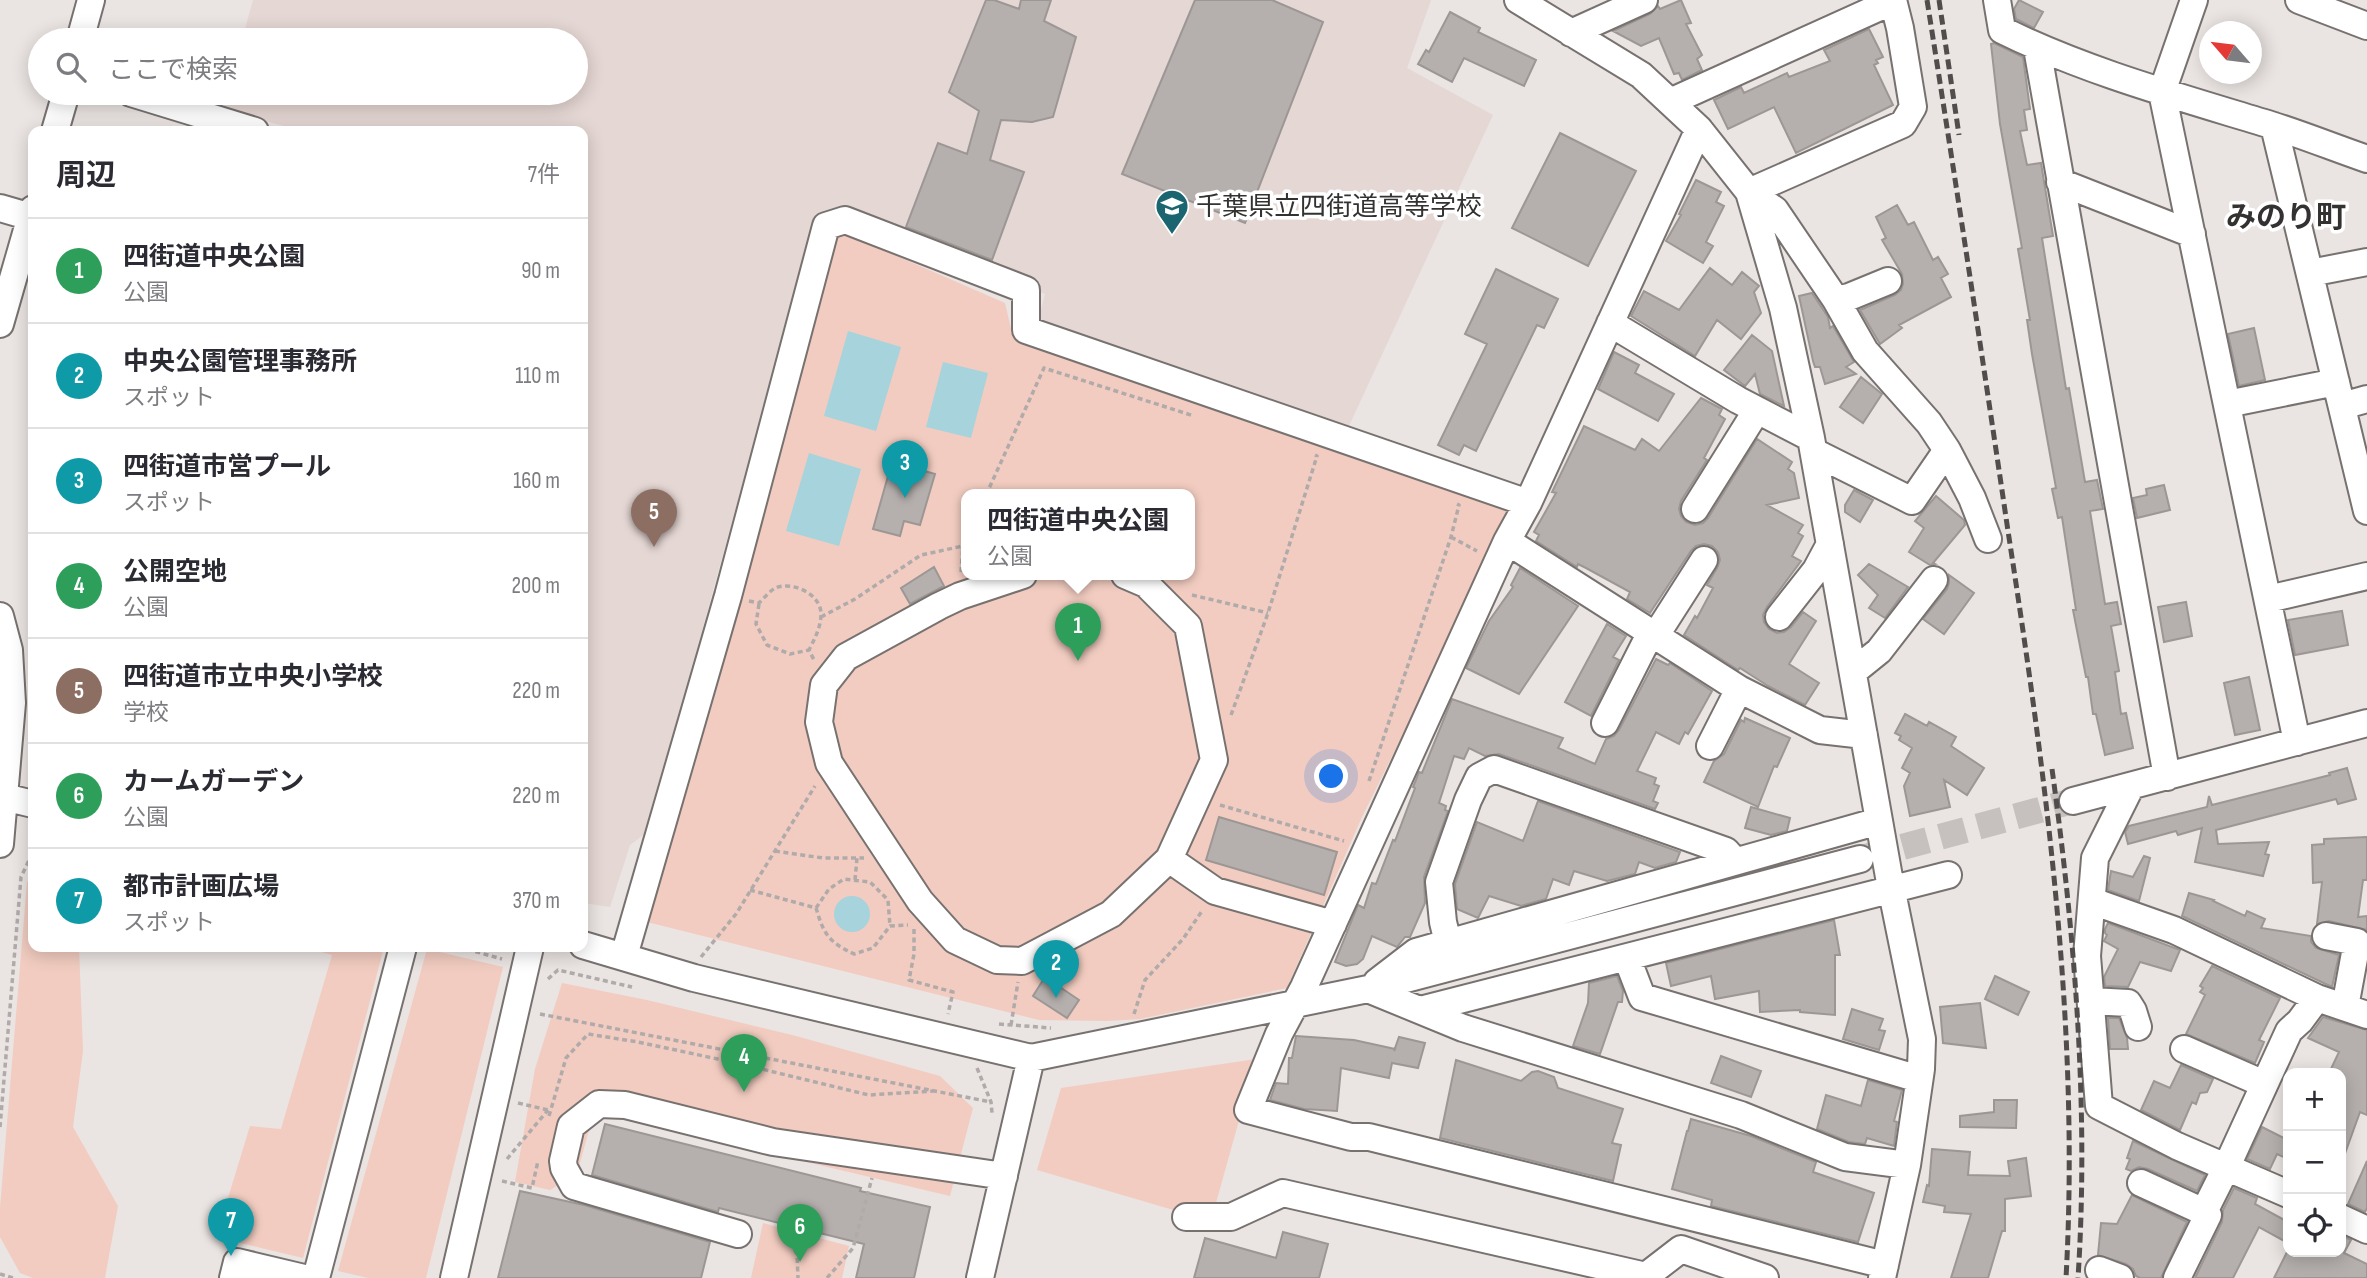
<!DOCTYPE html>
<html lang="ja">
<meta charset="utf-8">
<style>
:root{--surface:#fff;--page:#f7f7f7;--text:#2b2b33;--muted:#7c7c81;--line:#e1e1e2;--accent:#1b6571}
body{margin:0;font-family:"Sofia Sans Condensed","Noto Sans JP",sans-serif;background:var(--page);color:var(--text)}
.controls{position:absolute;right:21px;bottom:21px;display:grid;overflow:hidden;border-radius:14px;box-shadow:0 4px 18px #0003}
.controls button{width:63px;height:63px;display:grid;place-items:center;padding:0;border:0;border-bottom:2px solid var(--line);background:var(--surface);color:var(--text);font:35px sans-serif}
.compass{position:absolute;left:2199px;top:21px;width:63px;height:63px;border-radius:50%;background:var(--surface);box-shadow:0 4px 18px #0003;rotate:298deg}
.you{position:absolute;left:1332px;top:777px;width:24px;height:24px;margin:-18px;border:5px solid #fff;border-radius:50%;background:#1a73e8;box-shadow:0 0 0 10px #1a73e833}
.badge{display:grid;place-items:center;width:46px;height:46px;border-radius:50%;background:var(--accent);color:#fff;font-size:23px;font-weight:700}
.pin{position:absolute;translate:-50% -58px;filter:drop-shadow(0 2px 4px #0008)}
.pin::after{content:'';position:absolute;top:37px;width:24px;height:21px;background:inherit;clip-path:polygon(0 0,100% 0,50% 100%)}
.popup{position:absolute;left:961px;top:489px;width:234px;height:91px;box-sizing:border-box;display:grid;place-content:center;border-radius:14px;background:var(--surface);filter:drop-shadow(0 2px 5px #0005);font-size:23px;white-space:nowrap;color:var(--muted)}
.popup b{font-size:26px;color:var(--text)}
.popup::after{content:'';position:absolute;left:50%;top:100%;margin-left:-14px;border:14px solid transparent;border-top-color:var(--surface)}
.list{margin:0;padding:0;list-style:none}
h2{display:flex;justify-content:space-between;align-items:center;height:91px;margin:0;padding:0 28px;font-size:30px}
h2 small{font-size:23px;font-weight:400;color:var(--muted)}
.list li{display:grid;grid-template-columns:46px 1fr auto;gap:21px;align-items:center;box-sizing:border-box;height:105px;padding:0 28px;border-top:2px solid var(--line)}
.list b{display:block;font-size:26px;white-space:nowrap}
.list p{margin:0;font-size:23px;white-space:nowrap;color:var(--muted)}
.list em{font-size:23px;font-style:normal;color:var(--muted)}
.icon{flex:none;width:38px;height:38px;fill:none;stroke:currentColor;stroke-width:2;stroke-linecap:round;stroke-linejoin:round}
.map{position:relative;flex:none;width:2367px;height:1278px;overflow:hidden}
.search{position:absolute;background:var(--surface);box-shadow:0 4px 18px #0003;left:28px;top:28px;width:560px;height:77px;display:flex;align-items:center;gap:18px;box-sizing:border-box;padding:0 24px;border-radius:38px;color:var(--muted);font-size:26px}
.panel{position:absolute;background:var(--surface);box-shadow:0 4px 18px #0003;left:28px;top:126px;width:560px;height:826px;border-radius:14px}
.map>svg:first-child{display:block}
.built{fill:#e5d7d3}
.green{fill:#f2ccc0;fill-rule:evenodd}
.water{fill:#a7d3dc}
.building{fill:#b5b0ae;stroke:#9c9795;stroke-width:2}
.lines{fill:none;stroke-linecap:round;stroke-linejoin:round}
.minor-tunnel{stroke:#c6c0bf;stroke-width:26;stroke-dasharray:26 13;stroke-linecap:butt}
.minor-casing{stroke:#777270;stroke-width:30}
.path{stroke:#b0abaa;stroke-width:3.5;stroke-dasharray:5 3.5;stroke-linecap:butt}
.minor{stroke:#fff;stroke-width:26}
.rail{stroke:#504d4c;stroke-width:5;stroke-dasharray:10 5;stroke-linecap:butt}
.labels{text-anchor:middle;stroke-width:7;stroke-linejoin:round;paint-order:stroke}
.poi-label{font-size:26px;fill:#343231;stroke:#fff;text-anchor:start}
.quarter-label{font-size:30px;font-weight:bold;fill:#343231;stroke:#fff}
</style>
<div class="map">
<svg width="2367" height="1278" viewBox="0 0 2367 1278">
<rect width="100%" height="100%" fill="#eae4e2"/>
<path class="built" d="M253,0H1431L1407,68L1493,115L1348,428L1037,326L1045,294L837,207L822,211L804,261L646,833L630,845L610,907L583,903V131H302L223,109L228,93H576V40H242Z"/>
<path class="green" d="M844,233L1005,303L1013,337L1516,506L1362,817L1287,988L1140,1019L1107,1021L1039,1020L643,921L834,239ZM966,495H1190V575H966Z
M33,877V947H79L83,1051L73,1127L118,1206L105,1278H33L20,1273L0,1237V1208L27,882Z
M304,947H384L303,1258L216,1237L250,1126L281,1129L332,955Z
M427,949L503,967L426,1278H368L338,1271Z
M562,983L647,1000L796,1036L940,1076L973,1108L950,1196L604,1114L590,1126L577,1174L550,1190L515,1182L535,1069Z
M1256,1059L1211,1221L1037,1170L1061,1088Z
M763,1223L849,1246L842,1278H751Z"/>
<path class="water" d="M848,331L901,347L876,431L824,416Z
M943,362L988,373L971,438L926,427Z
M809,453L861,469L839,546L786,531Z
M834 914a18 18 0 1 1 36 0a18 18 0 1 1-36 0Z"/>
<path class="building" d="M986,0H994L1019,9L1021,0H1051L1044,21L1076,37L1053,117L1032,122L1001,120L990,160L1024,172L992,260L906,227L938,143L967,154L979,111L949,92Z
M1195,0H1272L1323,22L1245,223L1122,174Z
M1681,0L1691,23L1686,24L1702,55L1697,59L1702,70L1682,80L1679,73L1674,74L1659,38L1641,46L1613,31L1650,14L1658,6L1660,9Z
M2019,0L2043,12L2034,28L2016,19L2014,9Z
M1450,12L1480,28L1478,32L1536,60L1524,86L1464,58L1452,82L1418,64L1426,50L1429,52Z
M1869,29L1883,57L1876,60L1878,63L1874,65L1893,105L1796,153L1774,107L1728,129L1714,100L1741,87L1744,93L1787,73L1789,77L1830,61L1824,50Z
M1994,43L2023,57L2030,109L2024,110L2027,130L2020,131L2027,165L2041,163L2053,236L2042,238L2066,389L2069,388L2085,482L2097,480L2103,509L2090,511L2105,604L2117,602L2121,624L2111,626L2119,671L2115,672L2121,714L2126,713L2133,748L2105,755L2096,714H2093L2088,677H2086L2073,610H2076L2062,517L2058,518L2052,489L2056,488L2032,354L2027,320H2030L2018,249L2022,248L2000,124L1991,44Z
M1560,133L1636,171L1588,266L1512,228Z
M1696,180L1721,192L1716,202L1724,206L1706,242L1713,246L1703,263L1666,241L1681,215L1679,214Z
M1897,205L1908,225L1914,222L1933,260L1938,257L1948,274L1941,278L1951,297L1899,325L1902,328L1880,344L1860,310L1895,295L1901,290L1903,284L1902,274L1882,240L1886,238L1876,217Z
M1710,268L1732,285L1742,272L1759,286L1754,292L1761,313L1741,339L1717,320L1695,356L1631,316L1644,291L1679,310Z
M1496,269L1558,299L1544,328L1537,325L1476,451L1464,445L1459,455L1438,445L1487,344L1465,334Z
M1812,293L1828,317L1830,328L1833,326L1854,362L1846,367L1856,374L1825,384L1820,367H1815L1813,361L1799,296Z
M2254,328L2265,380L2239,386L2228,334Z
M1752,335L1772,351L1784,406L1760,394L1755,374L1745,386L1724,370Z
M1614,352L1639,365L1635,373L1674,394L1658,421L1598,389Z
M1861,377L1882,394L1863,423L1840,407Z
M1701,398L1722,409L1719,415L1725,419L1704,458L1707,460L1681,501L1679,509L1681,516L1686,522L1695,525L1703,523L1708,518L1757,439L1792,462L1788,469L1794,473L1799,498L1767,505L1803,525L1798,533L1803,536L1792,556L1801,561L1767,607L1763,615L1764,622L1769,629L1777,633L1784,632L1791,627L1803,612L1816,621L1789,664L1819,683L1805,705L1768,686L1740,668L1738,670L1684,635L1695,616L1697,618L1713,588L1707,585L1717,568L1720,560L1718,552L1712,546L1704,544L1696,546L1691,551L1650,613L1627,599L1630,592L1586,568L1578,564L1577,567L1536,541L1539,535L1534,532L1556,493L1552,492L1584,426L1635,450L1642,439L1659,451Z
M892,462L935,474L920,525L904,521L900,536L873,529Z
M2164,485L2170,510L2137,518L2133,498L2147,495L2146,489Z
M1854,490L1873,500L1860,522L1845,512V505Z
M1936,496L1964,520L1965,525L1933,563L1935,564L1930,565L1909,552L1924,528L1915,521Z
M1869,564L1908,587L1885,618L1869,608L1878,595L1858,575Z
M934,567L944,586L910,604L901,588Z
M1520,568L1578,606L1519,694L1466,668L1489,621L1513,587L1511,585Z
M1949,575L1974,593L1944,634L1923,619L1947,589L1949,583Z
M2186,602L2192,636L2164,642L2158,607Z
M2342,611L2348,645L2295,655L2288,620Z
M1607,624L1626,636L1613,657L1619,660L1591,716L1565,702Z
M1656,659L1668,665L1670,663L1712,691L1688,734L1685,732L1679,744L1656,732L1637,771L1656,778L1654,784L1659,786L1653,801L1658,803L1655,809L1499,754L1485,756L1469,748L1464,759L1454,756L1439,803L1446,806L1445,810L1448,811L1424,877L1425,903L1410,937H1405L1397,947L1372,936L1363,959L1357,964L1346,966L1335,962L1358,905L1364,908L1372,883L1376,884L1393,840L1395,841L1415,788L1413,787L1416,780L1419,772L1422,773L1452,699L1563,738L1558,748L1595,764L1606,739L1614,736L1619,730Z
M2249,677L2260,730L2235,735L2224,683Z
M1905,714L1927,726L1929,722L1956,737L1951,746L1984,768L1967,795L1944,780L1950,807L1910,816L1904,786L1910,773L1902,768L1912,748L1899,740L1901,736L1895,733Z
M1745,718L1790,738L1777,767L1774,766L1758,807L1704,782L1714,761L1724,754L1741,720L1744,722Z
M2347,768L2356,799L2338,804L2336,799L2216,830L2218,844L2269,842L2265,854L2269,855L2263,876L2195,862L2202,828L2178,835L2176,831L2128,844L2125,832L2129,826L2207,807L2209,796L2212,805L2330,775L2329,773Z
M1538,801L1680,852L1676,862L1655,868L1639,862L1635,874L1607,881L1574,871L1569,885L1553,879L1546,899L1521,906L1489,896L1478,918L1457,909L1455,884L1477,822L1523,841Z
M1751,807L1790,818L1787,831L1771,835L1745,828Z
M1219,817L1337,852L1324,895L1206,860Z
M2367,837V880H2363L2358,917L2367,916V930L2329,921L2317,924L2322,882L2313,883L2312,845L2324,844V839Z
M2144,856L2150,858L2139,901L2108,890L2111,871L2133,877Z
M2189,893L2214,900L2213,901L2245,916L2247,911L2265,919L2261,928L2311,936V942L2316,948L2339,955L2332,987L2182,916Z
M1834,920L1840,955H1835V1015L1800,1012V1010L1760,1012L1759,991L1715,999L1711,976L1671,986L1666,963Z
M2108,923L2180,950L2171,971L2140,962L2128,987L2105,986L2104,977L2118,949L2104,941L2107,935L2105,933V929Z
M2212,966L2280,998L2259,1040L2264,1042L2255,1063L2186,1034L2205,995L2200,992L2203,988L2200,986Z
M1617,976L1623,991L1622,1002H1618L1600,1054L1573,1046L1588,1003L1589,983Z
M1995,976L2029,992L2018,1015L1985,999Z
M1045,977L1079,1000L1067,1018L1033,996Z
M1980,1003L1986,1048L1943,1043L1940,1007Z
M1852,1009L1883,1019L1879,1030L1885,1031L1879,1050L1843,1039Z
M2323,1017L2367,1030V1115L2360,1112L2343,1159H2341V1073H2329L2339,1052L2308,1038Z
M2108,1018H2119L2127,1038L2128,1049H2110Z
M1296,1036L1354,1040L1395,1049L1394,1051L1399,1037L1425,1043L1418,1068L1392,1063L1389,1078L1341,1068L1337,1111L1304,1109L1270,1100L1276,1083L1288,1084L1289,1058H1292Z
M1721,1056L1761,1071L1751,1097L1711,1083Z
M1456,1060L1521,1081L1532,1072L1538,1071L1554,1077L1558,1088L1623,1109L1612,1143L1621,1145L1613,1181L1440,1138Z
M2181,1065L2213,1079L2207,1092L2200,1093L2196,1104L2192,1102L2180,1130L2141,1110L2154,1081L2170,1088Z
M1868,1080L1902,1090L1894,1121L1897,1122L1894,1146L1867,1138L1865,1144L1849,1142L1817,1129L1826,1095L1861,1106Z
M1994,1100H2017L2016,1128L1960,1127V1116L1994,1112Z
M1691,1119L1751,1136L1816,1162L1813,1172L1874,1193L1858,1242L1711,1206L1712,1200L1672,1189L1687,1131H1688Z
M605,1124L861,1188L860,1191L930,1207L914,1278H856L864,1244L719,1208L718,1212L592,1175Z
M2262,1127L2288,1140V1159L2277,1154L2270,1169L2247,1159Z
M2133,1141L2205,1175L2197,1191L2148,1169L2139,1167L2131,1171L2126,1169L2130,1159L2127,1158Z
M1932,1149L1970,1152L1968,1175L2010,1176L2008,1161L2026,1158L2031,1196L2005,1199V1231H2002L1988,1278H1951L1971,1214L1944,1212L1945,1206L1923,1202L1927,1185L1929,1186Z
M2367,1161V1208L2365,1212L2348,1204Z
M2234,1188L2257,1198L2255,1204L2288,1222V1243L2259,1227L2233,1278H2195L2222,1222L2223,1210Z
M520,1191L584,1205L710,1242L701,1278H498Z
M2132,1195L2187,1222L2161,1278H2140L2136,1276L2133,1269L2126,1264L2098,1255L2101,1223L2117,1224Z
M1283,1232L1328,1244L1319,1278H1194L1205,1238L1276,1258Z
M2341,1235L2351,1240L2344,1253L2367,1264V1278H2274L2287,1252H2341Z"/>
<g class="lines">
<path class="minor-tunnel" d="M1865,857L2073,801"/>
<defs>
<path id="minor" d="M1518,0L1641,75L1699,129L1749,192L1783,308L1811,438L1889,877L1922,1039L1921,1069L1907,1165L1882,1278
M1997,0L2002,30C2087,72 2180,97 2271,125C2303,135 2335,148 2367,159
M2194,0L2162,92L2297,742
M2299,0L2367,26
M1571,33L1644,0
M80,40L91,0
M2037,48L2167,777
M131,93L255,131
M1670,102L1893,1
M2274,126L2367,511
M1699,129L1528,503L1507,541L1304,987L1279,1034L1248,1110L1351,1137H1369L1885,1265
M55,131L66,93
M2060,182L2192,234
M1749,192L1775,210L1836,300L1865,351L1929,423L1947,450
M1749,192L1903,124L1913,107L1900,28L1893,0
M0,208L31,217
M2310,273L2367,262
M1836,300L1849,297L1888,281
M1610,323L1738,400L1811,438
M0,324L33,209
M2227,404L2336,382
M2342,406L2367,399
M1814,452L1912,501L1947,450L1972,498L1988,539
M1695,509L1757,410
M1507,541L1739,689L1820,730L1864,735
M1023,575L960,596L939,606L846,657L824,685L819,722L829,763L920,901L955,940L997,960L1022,961L1111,914L1169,859L1214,760L1188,626L1146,584L1125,575
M2268,599L2367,576
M0,616L9,650L12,703L0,844
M1779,617L1816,570L1830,544
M1656,635L1704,560
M1853,672L1879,651L1934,580
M1605,723L1651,632
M1710,746L1739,689
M2131,786L2095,858L2087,956L2099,1106L2177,1146L2288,1194
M0,796L33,804
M2073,801L2367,723
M1169,859L1215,891L1333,924
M2092,901L2174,930L2317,998L2367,1015
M2326,936L2357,942L2345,1007
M1448,943L1443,922L1439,882L1468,800L1479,777L1494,769L1726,851L1735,861
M583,945L694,978L1031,1058L1368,989L1860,859
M624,956L728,596L826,226L845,220L1026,290V330L1528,503
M1627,958L1642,997L1919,1079
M1377,982L1416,952L1879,821
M1368,989L1463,1028L1741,1115L1845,1157L1907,1165
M2091,1001L2128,1003L2133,1011L2138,1027
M1420,1010L1948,875
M2184,1049L2264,1084
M2141,1183L2204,1212
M1186,1217H1231L1283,1193L1646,1276L1681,1249L1765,1278
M2341,1218L2367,1230
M738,1234L574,1186L564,1168L563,1161L571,1126L599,1104L625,1105L773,1142L1004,1176
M2099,1270L2120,1278
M233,1278L237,1262L304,1278
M316,1278L403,947
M454,1278L530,947
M980,1278L1031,1058
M2177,1278L2208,1215L2204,1212L2227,1166L2289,1031L2300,1021L2317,998"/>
</defs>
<use href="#minor" class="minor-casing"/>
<path class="path" d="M986,495L1044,368L1194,416
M1451,537L1477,551
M961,572L963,546L966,540
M1192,595L1268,613
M749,601L759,603C763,599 770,591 775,588C793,581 821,594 821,614C821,627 815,638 809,650L814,660
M759,604L756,624L767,645L790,654L809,650
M821,617L855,599L921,555L963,546
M1231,715L1268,613L1317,456L1315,455
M1369,781L1451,537L1459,505L1457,504
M1220,805L1344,841
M775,851L823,858H864
M855,880L857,858
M750,890L816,908C824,935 829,942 854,954L873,948L890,926L908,925
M816,908L829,889L844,879L870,882L888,900L890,926
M914,929V954L909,980L953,992L948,1014
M459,947L502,959
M701,957L736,914L815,786
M548,979L558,970L632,987
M540,1014L991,1102
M1134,1014L1145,980L1183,939L1202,911
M999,1024L1051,1028
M1011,1025L1018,982
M977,1068L991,1102L992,1113
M518,1103L548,1110
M549,1116L566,1058L588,1034L638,1042L741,1064L869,1095L934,1091
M0,1127L21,877L33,852
M507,1159L548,1110
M502,1181L532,1188L538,1161
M782,1228L797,1254L798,1278
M0,1274L13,1278
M827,1278L853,1248L872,1178"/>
<use href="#minor" class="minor"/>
<path class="rail" d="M1927,0C1955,177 1982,354 2008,531C2046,778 2080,1028 2066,1278
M1939,0L1959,135
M2052,769C2075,936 2089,1109 2078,1278"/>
</g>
<defs>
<symbol id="school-pin" viewBox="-11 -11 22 30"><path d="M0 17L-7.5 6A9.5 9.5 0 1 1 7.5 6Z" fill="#1b6571" stroke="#fff"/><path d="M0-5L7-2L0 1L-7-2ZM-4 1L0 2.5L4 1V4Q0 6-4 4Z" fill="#fff"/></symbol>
</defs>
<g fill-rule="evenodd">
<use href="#school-pin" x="1153" y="187" width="38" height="52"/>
</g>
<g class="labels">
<g class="poi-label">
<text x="1196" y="215">千葉県立四街道高等学校</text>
</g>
<g class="quarter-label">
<text x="2286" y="227">みのり町</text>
</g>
</g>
</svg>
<div class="controls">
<button>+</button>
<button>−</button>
<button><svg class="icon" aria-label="locate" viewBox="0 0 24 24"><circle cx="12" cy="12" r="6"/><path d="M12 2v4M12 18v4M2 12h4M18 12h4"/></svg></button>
</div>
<svg class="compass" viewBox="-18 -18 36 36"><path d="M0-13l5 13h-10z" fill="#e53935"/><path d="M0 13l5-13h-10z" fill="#7c7c81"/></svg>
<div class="you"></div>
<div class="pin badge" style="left:1078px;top:661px;background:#2e9e5b">1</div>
<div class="popup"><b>四街道中央公園</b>公園</div>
<div class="pin badge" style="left:1056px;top:998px;background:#0f9aa8">2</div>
<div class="pin badge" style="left:905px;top:498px;background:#0f9aa8">3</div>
<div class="pin badge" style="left:744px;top:1092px;background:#2e9e5b">4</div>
<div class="pin badge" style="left:654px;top:547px;background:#8d6e63">5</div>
<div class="pin badge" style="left:800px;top:1262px;background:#2e9e5b">6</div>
<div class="pin badge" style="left:231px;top:1256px;background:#0f9aa8">7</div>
<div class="search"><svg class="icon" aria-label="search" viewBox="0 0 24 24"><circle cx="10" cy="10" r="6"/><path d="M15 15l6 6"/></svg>ここで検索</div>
<section class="panel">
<h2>周辺<small>7件</small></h2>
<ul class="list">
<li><span class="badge" style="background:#2e9e5b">1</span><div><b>四街道中央公園</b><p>公園</p></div><em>90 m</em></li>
<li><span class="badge" style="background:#0f9aa8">2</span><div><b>中央公園管理事務所</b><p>スポット</p></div><em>110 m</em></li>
<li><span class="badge" style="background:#0f9aa8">3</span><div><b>四街道市営プール</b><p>スポット</p></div><em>160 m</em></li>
<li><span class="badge" style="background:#2e9e5b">4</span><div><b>公開空地</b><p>公園</p></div><em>200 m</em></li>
<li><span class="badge" style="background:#8d6e63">5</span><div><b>四街道市立中央小学校</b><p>学校</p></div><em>220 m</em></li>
<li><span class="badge" style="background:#2e9e5b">6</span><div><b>カームガーデン</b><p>公園</p></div><em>220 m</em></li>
<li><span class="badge" style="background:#0f9aa8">7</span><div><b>都市計画広場</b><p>スポット</p></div><em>370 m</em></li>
</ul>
</section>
</div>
